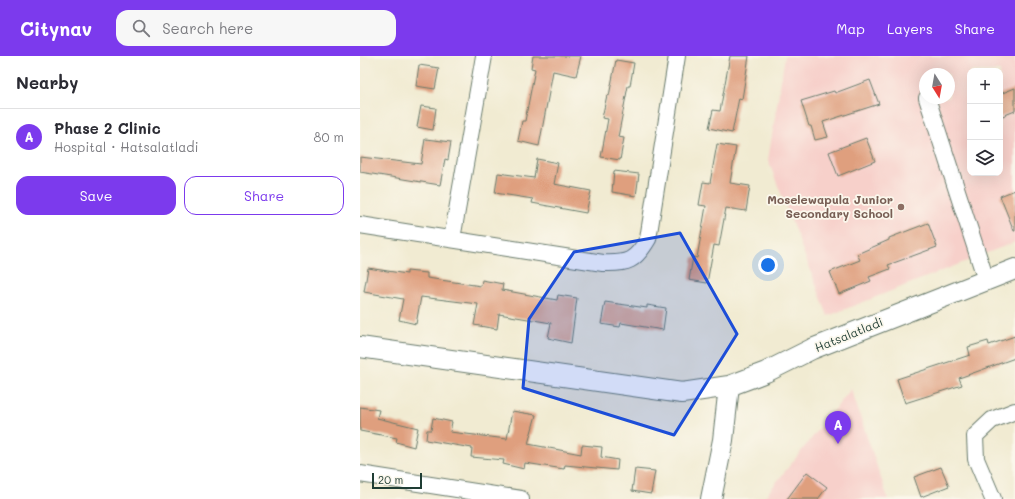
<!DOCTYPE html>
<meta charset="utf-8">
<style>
:root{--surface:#fff;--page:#f7f7f7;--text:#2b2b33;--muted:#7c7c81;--line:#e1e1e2;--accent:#7c3aed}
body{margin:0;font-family:Mali,sans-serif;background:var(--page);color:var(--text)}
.controls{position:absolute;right:12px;top:12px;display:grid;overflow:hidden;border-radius:8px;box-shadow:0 4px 16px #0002}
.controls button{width:36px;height:36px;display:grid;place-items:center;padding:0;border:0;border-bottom:1px solid var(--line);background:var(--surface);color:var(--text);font:20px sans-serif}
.compass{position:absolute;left:559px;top:12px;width:36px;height:36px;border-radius:50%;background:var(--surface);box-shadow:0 4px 16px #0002;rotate:169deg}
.scale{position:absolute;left:12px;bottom:10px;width:50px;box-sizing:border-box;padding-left:4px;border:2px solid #1f3d34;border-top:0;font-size:11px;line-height:14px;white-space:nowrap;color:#1f3d34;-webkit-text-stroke:3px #fbf7ec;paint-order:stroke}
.you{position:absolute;left:408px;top:209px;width:14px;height:14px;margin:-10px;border:3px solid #fff;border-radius:50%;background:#1a73e8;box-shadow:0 0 0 6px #1a73e833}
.badge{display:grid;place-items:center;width:26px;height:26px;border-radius:50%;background:var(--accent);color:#fff;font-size:13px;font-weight:700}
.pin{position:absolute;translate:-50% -33px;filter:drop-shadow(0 1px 2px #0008)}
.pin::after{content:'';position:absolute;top:21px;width:14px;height:12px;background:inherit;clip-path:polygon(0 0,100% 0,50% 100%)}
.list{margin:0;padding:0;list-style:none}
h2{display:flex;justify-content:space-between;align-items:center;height:52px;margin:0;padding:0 16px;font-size:17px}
h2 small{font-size:13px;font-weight:400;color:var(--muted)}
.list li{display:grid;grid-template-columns:26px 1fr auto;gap:12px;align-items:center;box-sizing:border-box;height:56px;padding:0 16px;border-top:1px solid var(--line)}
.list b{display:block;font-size:15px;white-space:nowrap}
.list p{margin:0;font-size:13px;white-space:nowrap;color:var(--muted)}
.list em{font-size:13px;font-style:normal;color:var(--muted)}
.actions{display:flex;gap:8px;padding:12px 16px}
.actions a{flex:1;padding:9px 0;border:1px solid var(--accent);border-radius:12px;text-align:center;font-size:14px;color:var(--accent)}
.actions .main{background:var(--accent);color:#fff}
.icon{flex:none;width:22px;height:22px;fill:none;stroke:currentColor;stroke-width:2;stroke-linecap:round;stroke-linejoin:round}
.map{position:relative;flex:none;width:655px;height:443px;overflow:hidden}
header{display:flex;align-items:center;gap:24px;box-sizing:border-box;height:56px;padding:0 20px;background:var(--accent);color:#fff}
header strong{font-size:19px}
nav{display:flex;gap:22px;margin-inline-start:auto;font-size:14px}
.search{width:280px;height:36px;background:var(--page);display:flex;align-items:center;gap:10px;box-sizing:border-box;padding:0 14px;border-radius:12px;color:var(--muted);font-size:15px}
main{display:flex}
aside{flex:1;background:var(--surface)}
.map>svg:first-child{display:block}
.built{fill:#f7d0ca;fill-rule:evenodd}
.building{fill:#df9f7e}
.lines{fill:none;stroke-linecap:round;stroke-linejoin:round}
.minor-casing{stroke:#687a6b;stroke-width:18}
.tertiary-casing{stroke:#687a6b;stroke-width:22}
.minor{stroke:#fff;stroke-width:16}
.tertiary{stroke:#fff;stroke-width:20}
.marked{fill:#1d4ed8;fill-opacity:0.2;stroke:#1d4ed8;stroke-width:3;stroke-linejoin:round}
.education-dot{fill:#8d6e63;stroke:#fbf7ec;stroke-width:1.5}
.labels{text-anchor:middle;stroke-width:3.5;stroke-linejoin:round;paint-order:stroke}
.education-label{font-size:12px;font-weight:bold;fill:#785e54;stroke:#fbf7ec;text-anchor:end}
.street-label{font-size:12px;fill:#1f3d34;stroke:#fbf7ec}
</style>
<header>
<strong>Citynav</strong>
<div class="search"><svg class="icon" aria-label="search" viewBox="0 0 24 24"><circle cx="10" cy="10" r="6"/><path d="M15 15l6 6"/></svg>Search here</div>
<nav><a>Map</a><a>Layers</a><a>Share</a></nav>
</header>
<main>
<aside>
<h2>Nearby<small></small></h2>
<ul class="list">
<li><span class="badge">A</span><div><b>Phase 2 Clinic</b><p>Hospital · Hatsalatladi</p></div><em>80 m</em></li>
</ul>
<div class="actions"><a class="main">Save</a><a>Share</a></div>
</aside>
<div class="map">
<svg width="655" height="443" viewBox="0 0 655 443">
<rect width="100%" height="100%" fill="#fbf7ec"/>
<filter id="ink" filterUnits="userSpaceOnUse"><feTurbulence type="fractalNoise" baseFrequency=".025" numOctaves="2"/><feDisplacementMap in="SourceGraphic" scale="8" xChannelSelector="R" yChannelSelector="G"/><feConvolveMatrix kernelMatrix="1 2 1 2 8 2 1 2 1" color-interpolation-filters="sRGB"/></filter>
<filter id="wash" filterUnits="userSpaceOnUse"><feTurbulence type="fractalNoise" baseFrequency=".012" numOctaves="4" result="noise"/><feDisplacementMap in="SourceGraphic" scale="16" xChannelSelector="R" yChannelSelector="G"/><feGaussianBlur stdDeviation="0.9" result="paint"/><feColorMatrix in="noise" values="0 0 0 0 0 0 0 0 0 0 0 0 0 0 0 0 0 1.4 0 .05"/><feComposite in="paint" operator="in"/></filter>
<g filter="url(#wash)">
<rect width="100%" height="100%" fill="#f1ebd2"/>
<path class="built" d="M425,0H655V186L468,260L408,104ZM610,15H640V117H610ZM565,18H589V42H565Z
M491,333L528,443H403Z"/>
<g id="blocks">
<path class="building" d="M173,0H221L216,20L193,15L179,90L158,85L162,65H165L175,13L171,12Z
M370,0H389L382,43L379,42L372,77L349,72L353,54L360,55Z
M256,4L274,7L270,30H268L258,81L264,82L260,104L241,101L248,63L242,62L247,39L249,40Z
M59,9L79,12L75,33L56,30Z
M510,24L519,48L463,66L468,81L455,84L451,70H449L441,45L474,35L475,37Z
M655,32V55L640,61V38Z
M61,50L76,52L73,74L57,71Z
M506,82L515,105L478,120L469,96Z
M65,83L91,86L88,104L85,103L80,129L0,116V101L61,108Z
M357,88L376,91L370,127L390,130L386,155L366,152L359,190L354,189L347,227L329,224L333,201L337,202L346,150L339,149L343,126L350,127Z
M177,103L198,107L194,128L231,135L226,157L172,147L173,143L135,137L138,117L174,122Z
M254,115L279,118L276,140L252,136Z
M655,134V175H654L640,140Z
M568,167L577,191L528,209L530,213L509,221L511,225L479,238L470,216L500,204L497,198L529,184V182Z
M8,212L47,218V215L67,217V222L121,230L122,224L143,228L142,234L197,244L198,239L217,242L211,287L188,282L191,267L139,258L137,273L114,269L118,248L61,241L56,268L39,264L43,243L4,236Z
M245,246L287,252V249L306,252L303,274L261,267L260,271L241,268Z
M655,280V302L599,322L602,329L545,347L537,323L610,299L608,291L628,285L629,289Z
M0,351L19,354L17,362L58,372L54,391L36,386L37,382L0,375Z
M152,355L176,359L168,388L221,398L222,389L242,391L241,401L258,404L257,414L205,409L204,413L165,407L164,413L143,408L144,404L111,401L112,392L66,384L67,374H71L73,362L92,366L90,376L147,383Z
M581,411L589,430L561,441L554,421Z
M275,413L295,415L291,438L272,435Z
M447,416L467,431L458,443H427Z"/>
</g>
</g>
<g filter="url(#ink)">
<use href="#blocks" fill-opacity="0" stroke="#687a6b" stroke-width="1"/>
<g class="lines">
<defs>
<path id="minor" d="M567,42L626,224
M0,169L243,207C268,208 275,205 288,183L317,0
M92,183L124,0
M0,418L161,443
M633,443L616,403L615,380L632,364L655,355"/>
<path id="tertiary" d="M0,291L322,337L369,330L406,316L452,293L655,213
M351,443L363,384L369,330"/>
</defs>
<use href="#minor" class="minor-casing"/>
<use href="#tertiary" class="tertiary-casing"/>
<use href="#minor" class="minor"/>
<use href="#tertiary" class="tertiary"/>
</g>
</g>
<path class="marked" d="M320,177L377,278L314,379L163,332L169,263L214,196Z"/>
<circle class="education-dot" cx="541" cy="151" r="4"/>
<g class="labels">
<g class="education-label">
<text x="533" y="148">Moselewapula Junior<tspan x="533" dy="14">Secondary School</tspan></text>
</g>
<g class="street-label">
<text transform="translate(489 279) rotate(-22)" y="4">Hatsalatladi</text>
</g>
</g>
</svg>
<div class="controls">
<button>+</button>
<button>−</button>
<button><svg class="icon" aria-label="layers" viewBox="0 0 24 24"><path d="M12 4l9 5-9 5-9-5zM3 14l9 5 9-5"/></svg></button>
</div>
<svg class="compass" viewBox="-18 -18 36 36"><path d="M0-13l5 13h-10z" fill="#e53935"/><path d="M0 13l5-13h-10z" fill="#7c7c81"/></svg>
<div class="scale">20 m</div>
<div class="you"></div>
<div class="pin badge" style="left:478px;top:388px">A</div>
</div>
</main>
